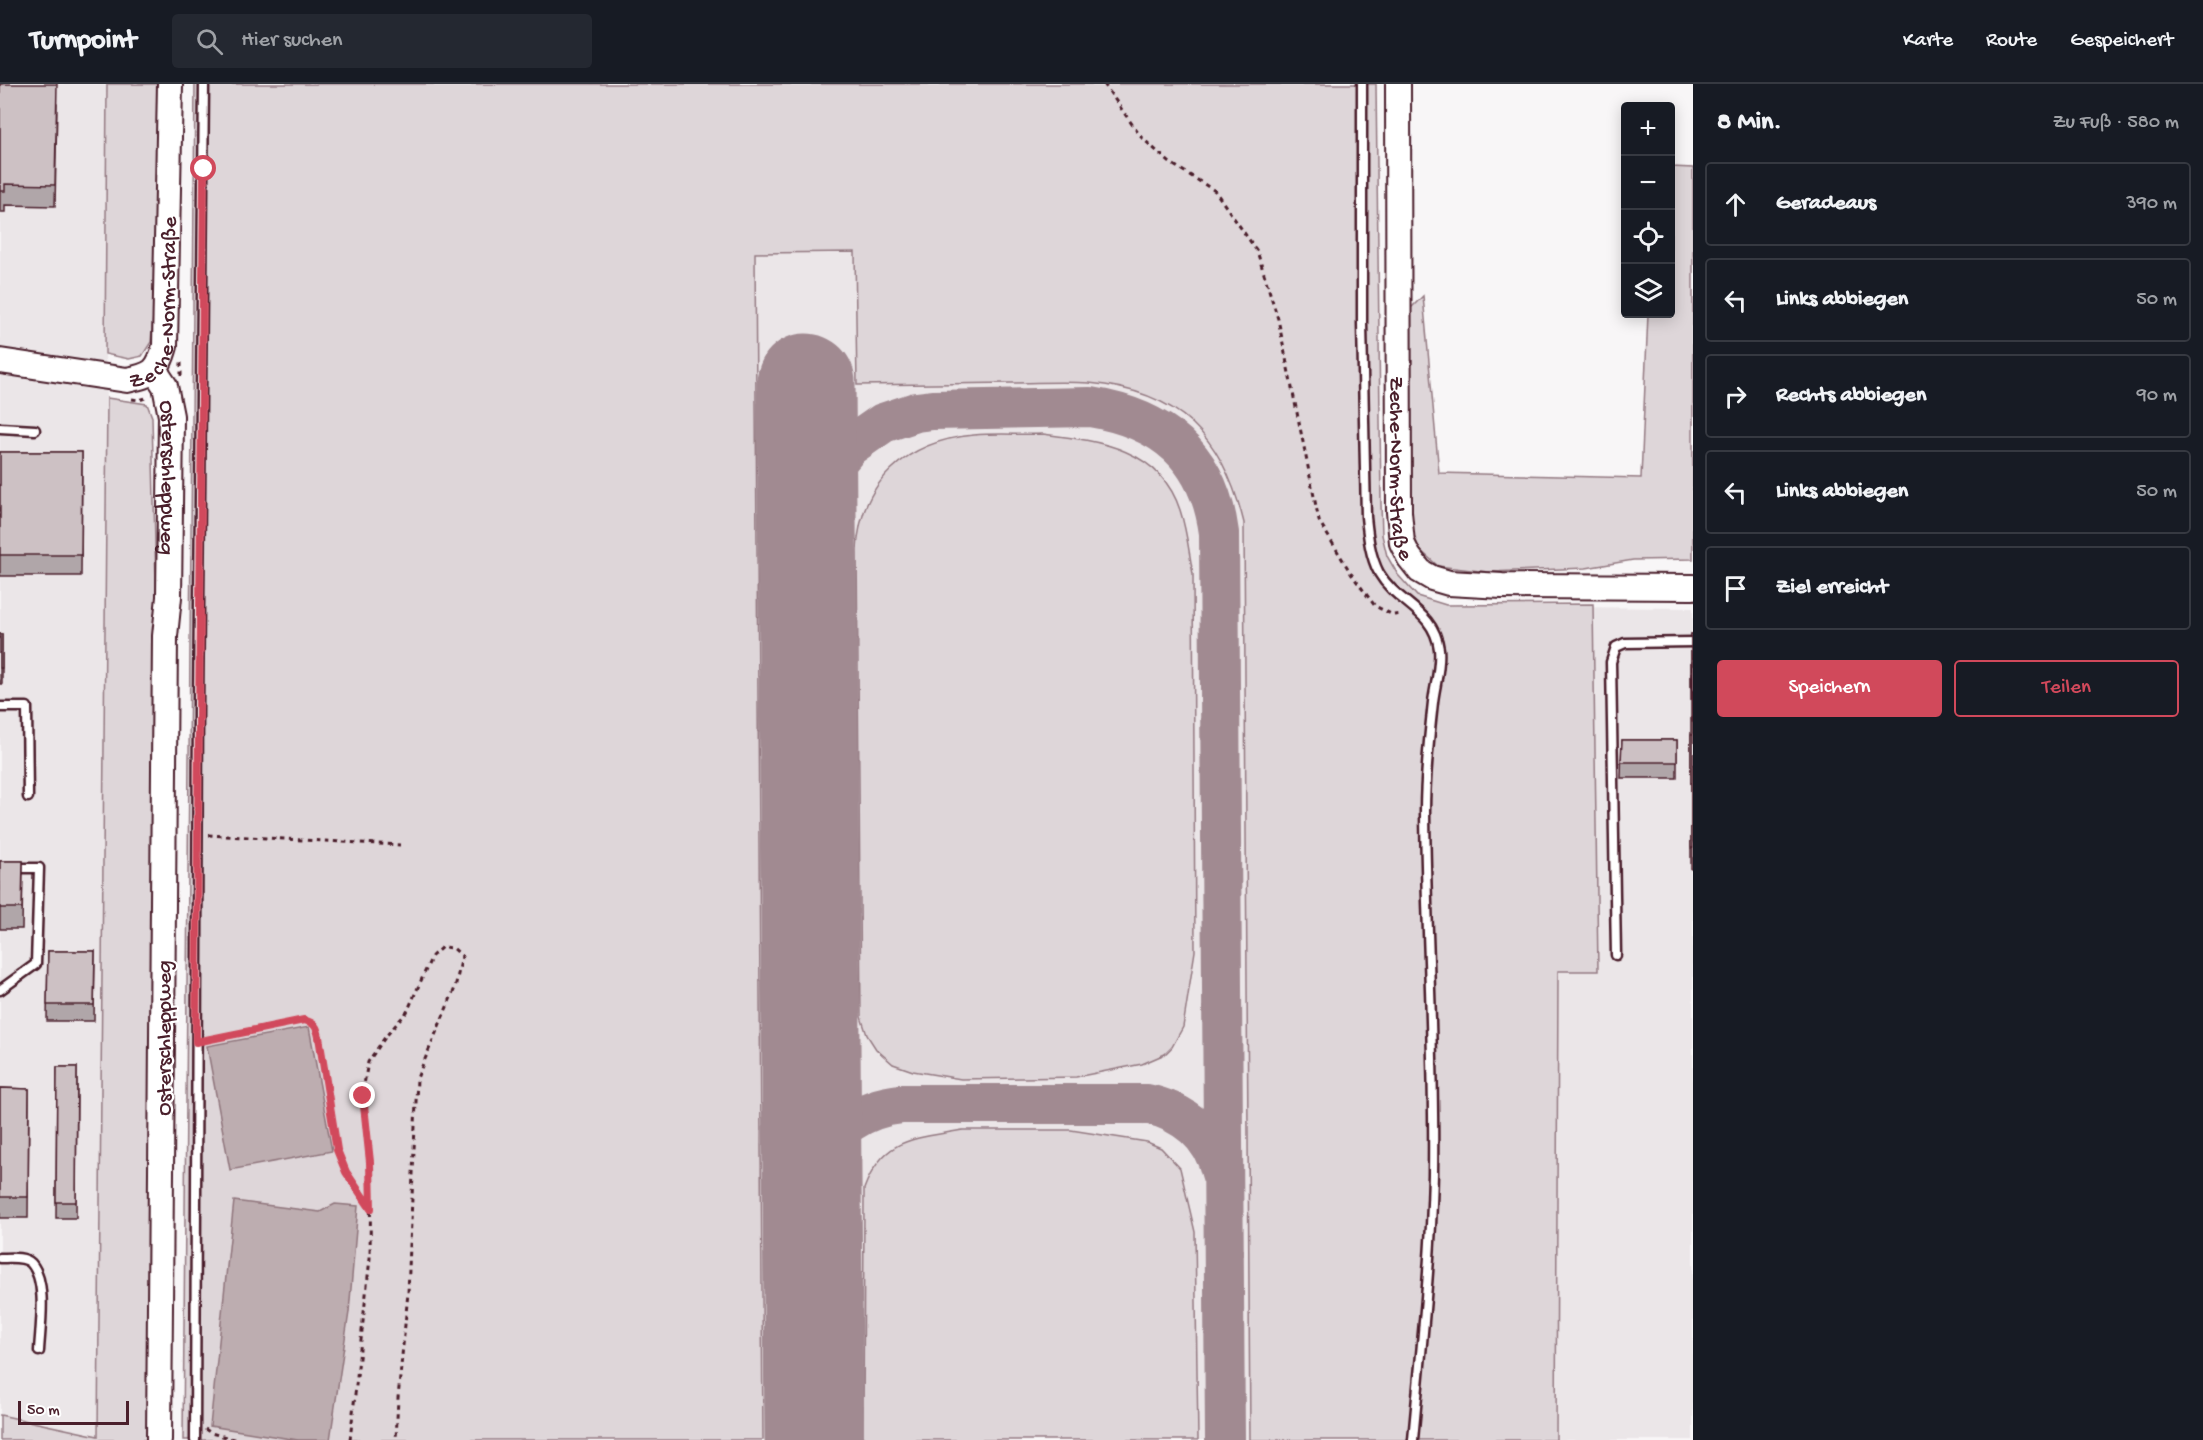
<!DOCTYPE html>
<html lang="de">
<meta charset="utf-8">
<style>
:root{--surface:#171b24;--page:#242831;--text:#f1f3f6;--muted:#9ea1a6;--line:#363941;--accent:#d1495b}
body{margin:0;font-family:"Gochi Hand",sans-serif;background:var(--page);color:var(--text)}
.controls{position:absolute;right:18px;top:18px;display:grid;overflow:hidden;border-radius:6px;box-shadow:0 3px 15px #0003}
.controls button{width:54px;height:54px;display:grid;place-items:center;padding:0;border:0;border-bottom:2px solid var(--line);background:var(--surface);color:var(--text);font:30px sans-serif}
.scale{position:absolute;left:18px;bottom:15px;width:111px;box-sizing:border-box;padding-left:6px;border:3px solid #4a1f2b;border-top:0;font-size:16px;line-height:21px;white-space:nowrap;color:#4a1f2b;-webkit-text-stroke:4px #fff;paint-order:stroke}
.stop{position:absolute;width:18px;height:18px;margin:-14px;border:4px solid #d1495b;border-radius:50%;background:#fff}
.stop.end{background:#d1495b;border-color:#fff;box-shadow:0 2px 6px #0008}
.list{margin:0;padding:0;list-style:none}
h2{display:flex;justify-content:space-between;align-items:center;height:78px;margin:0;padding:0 24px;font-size:26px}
h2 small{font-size:20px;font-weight:400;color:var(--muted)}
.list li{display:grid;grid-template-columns:39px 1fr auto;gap:18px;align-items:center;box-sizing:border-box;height:84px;margin:0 12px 12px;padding:0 12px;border:2px solid var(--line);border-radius:6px}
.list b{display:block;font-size:22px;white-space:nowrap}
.list em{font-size:20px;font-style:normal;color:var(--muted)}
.actions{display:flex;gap:12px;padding:18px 24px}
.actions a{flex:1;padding:14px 0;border:2px solid var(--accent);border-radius:6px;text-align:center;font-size:21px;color:var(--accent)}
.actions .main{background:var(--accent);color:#fff}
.icon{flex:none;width:33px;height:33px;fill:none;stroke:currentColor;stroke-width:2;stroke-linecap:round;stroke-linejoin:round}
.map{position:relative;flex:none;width:1693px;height:1356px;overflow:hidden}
header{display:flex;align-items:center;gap:36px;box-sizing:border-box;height:84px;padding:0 30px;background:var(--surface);border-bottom:2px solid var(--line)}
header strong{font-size:28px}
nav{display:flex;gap:33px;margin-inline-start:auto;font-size:21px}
.search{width:420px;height:54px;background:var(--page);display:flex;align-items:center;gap:15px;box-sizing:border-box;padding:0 21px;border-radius:6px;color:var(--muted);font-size:22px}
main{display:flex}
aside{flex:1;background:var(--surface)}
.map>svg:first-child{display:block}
.built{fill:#ebe6e8}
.green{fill:#ded6d9;stroke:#947a82;stroke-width:1.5}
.water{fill:#bdadb0;stroke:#8f747b;stroke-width:1.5}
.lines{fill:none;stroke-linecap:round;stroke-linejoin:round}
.taxiway{stroke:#a18a91;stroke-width:40}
.runway{stroke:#a18a91;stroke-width:99}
.lane-casing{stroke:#4a1f2b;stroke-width:13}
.secondary-casing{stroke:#4a1f2b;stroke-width:28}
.path{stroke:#4a1f2b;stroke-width:3;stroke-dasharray:4.5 4.5;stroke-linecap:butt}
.lane{stroke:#fff;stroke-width:8}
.secondary{stroke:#fff;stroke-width:24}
.wall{fill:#b0a6a9;stroke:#4a1f2b;stroke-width:1.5}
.building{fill:#cdc1c4;stroke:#4a1f2b;stroke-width:1.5}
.route{stroke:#d1495b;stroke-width:8}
.labels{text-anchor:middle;stroke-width:4.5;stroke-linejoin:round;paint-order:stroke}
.street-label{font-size:22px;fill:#4a1f2b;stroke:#fff}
</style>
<header>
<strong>Turnpoint</strong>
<div class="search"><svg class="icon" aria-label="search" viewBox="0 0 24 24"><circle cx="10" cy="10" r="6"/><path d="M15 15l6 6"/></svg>Hier suchen</div>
<nav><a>Karte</a><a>Route</a><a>Gespeichert</a></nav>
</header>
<main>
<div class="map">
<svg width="1693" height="1356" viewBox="0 0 1693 1356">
<rect width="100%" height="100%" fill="#f8f6f7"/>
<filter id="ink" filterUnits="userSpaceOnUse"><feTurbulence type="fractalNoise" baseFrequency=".0167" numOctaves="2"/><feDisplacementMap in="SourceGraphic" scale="12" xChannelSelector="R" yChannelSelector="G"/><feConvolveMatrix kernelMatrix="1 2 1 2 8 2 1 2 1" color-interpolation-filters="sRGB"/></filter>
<g filter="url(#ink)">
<path class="built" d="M0,0H107L105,270L107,314L98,1353L0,1331Z
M195,0H1368L1369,303L1384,487L1430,522L1693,524V1356H186Z"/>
<path class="green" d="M107,0H162L158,166L151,258L142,272L129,275L105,270Z
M195,0H1376L1381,420L1382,451L1387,472L1398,491L1417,512L1446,521L1593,520L1598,887H1558L1556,1356H1250L1244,439C1223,353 1180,307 1089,299C1063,297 1037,299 1011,299C960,300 908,300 857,301L855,168L755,169L763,1356H183Z
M1671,83L1693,84V475L1633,476L1586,484L1488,488L1438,482L1419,465L1410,440L1408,227L1423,212L1439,389L1641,394L1648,230H1670Z
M107,314L147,320L152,333L158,584L151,1356H0V1331L98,1352Z
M1043,350C1099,357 1160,364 1180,426C1187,447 1189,469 1193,490L1195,867L1183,943L1172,963L1165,970L1142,980L1076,993L961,995L913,987L893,980L876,965L867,951L861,933L857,466C860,398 907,357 974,351C997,349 1020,351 1043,350Z
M963,1046H1071L1147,1058L1161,1064L1180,1084L1195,1148L1198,1356H863L864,1105C883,1053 914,1055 963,1046Z"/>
<path class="water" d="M309,943L332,1067L230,1086L207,962Z
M234,1117L320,1128L335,1120L358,1122L349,1228L330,1356H298L210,1342Z"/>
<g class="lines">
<path class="taxiway" d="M807,459L814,422L829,387L850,362L883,339L916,328L933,326L1090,323C1164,335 1209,373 1219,449L1225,1356
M813,1126C814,1110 813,1094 818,1079C831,1044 864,1024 901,1020H1146C1183,1027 1213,1051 1221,1089"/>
<path class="runway" d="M806,299L814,1356"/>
<defs>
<path id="lane" d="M1362,0V239L1366,433C1368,452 1370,472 1379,489C1397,520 1434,526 1439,565C1441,582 1435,601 1433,618C1429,654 1425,690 1425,727C1426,848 1435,969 1433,1090C1431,1179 1421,1267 1413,1356
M0,344L35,346
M0,623H27L28,713
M1616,871L1611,578L1616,563L1625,559L1693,558
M0,906L36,880L39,784H13
M0,1174C9,1174 24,1172 31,1179C48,1198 40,1244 39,1267
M195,1356L198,625L204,0"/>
<g id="secondary">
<path id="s1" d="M1398,0L1399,428L1402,459L1409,473L1420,487L1432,494L1449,499L1502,502L1693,503"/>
<path id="s2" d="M0,277L127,296C152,291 158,288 165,262L170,0"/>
<path id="s3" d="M155,287L165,302L171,332L169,513L165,552L159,1356"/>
</g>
</defs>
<use href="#lane" class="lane-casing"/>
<use href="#secondary" class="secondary-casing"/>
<path class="path" d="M1104,0L1141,53L1169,78L1215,107L1257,167L1278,235L1319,437L1352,491L1375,522L1393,531L1402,530
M181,292V278
M132,315L139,316L149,313
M208,751L400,761
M207,956L304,936C315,938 317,943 319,953L337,1066L346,1088L370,1124
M205,1345L211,1349L237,1356
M350,1356L370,1174L371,1078L362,1012L368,978L386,952L407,928L432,872L442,863L453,864L462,872L455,904L417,994L408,1209L398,1314L396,1356"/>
<use href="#lane" class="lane"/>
<use href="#secondary" class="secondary"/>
</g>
<path class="wall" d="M0,0L57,20L55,122L5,121V128H0Z
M0,368H82L81,492H0Z
M0,550H2V600H0Z
M1691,550H1693V785H1691Z
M1622,656H1677V694H1621Z
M0,777H23L22,845H0Z
M48,867H95L94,937H47Z
M57,983H77L76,1134H56Z
M0,1004L29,1005L28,1134H0Z"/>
<path class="building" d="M0,0H57L55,101L5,100V107H0Z
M0,368H82L81,471H0Z
M0,550H2V584H0Z
M1691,550H1693V638H1692Z
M1691,651H1693V764H1691Z
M1622,656H1677V678H1621Z
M0,777H23L22,824H0Z
M48,867H95L94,921H47Z
M57,983H77L76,1118H56Z
M0,1004L29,1005L28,1113H0Z"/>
</g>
<g class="lines" filter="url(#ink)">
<path class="route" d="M204,85L196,958L304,936C315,939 317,943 319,953L337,1066L346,1088L371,1125L370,1078L363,1012"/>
</g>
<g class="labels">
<g class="street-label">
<text dy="8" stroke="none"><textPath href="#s2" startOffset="222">Zeche-Norm-Straße</textPath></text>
<text dy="8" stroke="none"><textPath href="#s1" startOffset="384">Zeche-Norm-Straße</textPath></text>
<text dy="8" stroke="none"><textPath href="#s3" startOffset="110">Osterschleppweg</textPath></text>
<text transform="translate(162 954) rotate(-90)" y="8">Osterschleppweg</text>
</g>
</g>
</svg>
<div class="controls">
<button>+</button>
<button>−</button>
<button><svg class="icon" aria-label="locate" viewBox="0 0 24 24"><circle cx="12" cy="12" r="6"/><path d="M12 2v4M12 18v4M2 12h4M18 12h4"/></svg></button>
<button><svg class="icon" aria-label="layers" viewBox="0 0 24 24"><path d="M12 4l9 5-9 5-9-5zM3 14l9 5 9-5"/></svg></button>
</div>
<div class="scale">50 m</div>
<div class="stop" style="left:204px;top:85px"></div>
<div class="stop end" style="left:363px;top:1012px"></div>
</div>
<aside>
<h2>8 Min.<small>Zu Fuß · 580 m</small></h2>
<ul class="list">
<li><svg class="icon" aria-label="ahead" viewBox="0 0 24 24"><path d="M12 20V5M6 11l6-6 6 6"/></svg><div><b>Geradeaus</b></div><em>390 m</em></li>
<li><svg class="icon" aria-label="left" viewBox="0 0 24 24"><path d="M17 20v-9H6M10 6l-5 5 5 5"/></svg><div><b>Links abbiegen</b></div><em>50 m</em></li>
<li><svg class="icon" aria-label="right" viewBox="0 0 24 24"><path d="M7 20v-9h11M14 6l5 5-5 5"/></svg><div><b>Rechts abbiegen</b></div><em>90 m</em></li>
<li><svg class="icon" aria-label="left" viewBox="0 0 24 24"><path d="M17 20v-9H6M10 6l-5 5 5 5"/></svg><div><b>Links abbiegen</b></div><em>50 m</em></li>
<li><svg class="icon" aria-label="arrive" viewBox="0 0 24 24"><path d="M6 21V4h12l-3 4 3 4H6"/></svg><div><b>Ziel erreicht</b></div></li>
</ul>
<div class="actions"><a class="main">Speichern</a><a>Teilen</a></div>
</aside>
</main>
